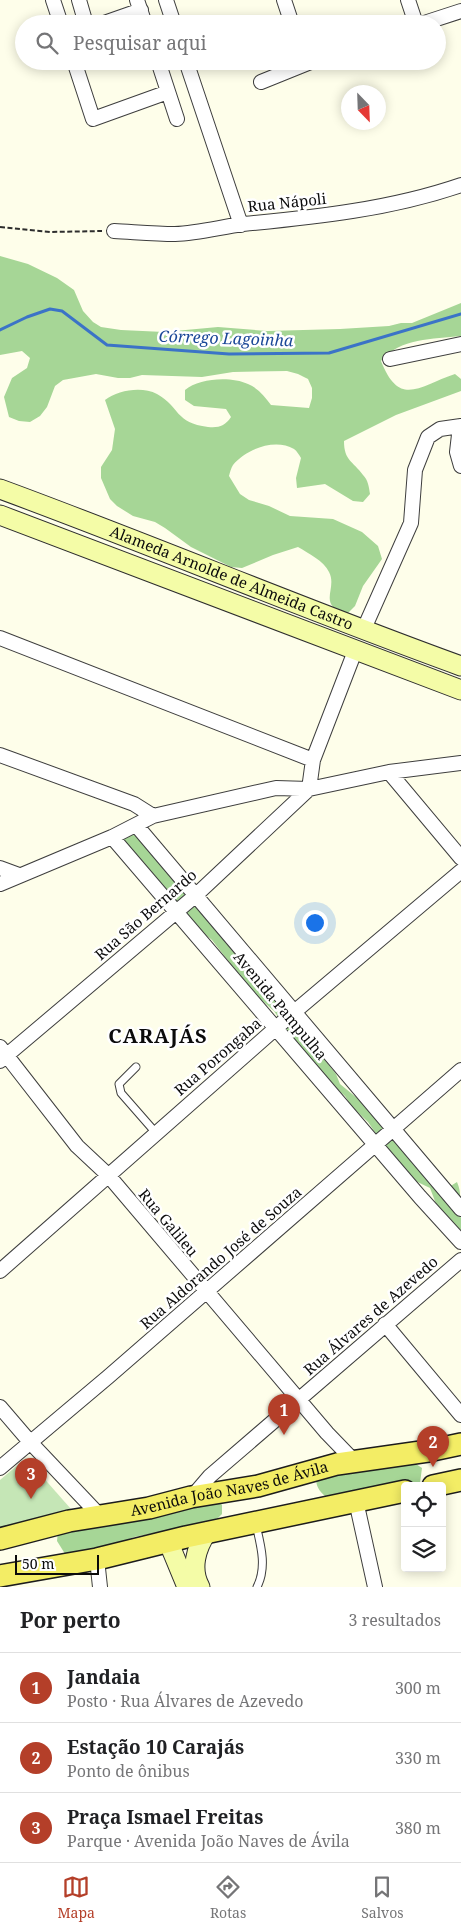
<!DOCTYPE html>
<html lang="pt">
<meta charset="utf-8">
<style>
:root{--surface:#fff;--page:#f6f6f6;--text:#202124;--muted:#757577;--line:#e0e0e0;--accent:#b43f29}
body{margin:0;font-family:"Noto Serif",serif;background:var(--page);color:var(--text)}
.controls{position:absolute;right:15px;bottom:15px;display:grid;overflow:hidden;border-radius:5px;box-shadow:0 2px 12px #0003}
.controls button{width:45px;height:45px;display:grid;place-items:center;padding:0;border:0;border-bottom:1px solid var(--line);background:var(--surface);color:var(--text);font:25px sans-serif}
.compass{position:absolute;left:341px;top:85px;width:45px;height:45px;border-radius:50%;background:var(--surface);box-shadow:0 2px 12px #0003;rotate:157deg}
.scale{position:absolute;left:15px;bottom:12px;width:84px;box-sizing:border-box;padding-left:5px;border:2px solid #0b0b0b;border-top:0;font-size:14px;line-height:18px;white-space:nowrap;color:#0b0b0b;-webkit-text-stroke:4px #fff;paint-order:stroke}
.you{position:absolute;left:314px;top:922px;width:18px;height:18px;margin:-12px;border:4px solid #fff;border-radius:50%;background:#1a73e8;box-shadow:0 0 0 8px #1a73e833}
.badge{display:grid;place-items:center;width:32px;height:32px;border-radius:50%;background:var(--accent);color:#fff;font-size:16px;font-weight:700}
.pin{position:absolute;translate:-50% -41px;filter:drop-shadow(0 1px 2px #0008)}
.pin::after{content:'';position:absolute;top:26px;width:18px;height:15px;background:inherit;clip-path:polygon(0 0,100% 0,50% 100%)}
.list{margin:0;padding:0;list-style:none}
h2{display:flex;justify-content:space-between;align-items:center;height:65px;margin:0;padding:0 20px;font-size:21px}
h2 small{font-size:16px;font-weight:400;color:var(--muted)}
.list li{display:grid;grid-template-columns:32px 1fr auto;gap:15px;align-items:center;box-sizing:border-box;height:70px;padding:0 20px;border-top:1px solid var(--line)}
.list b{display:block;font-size:19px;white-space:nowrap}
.list p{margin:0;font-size:16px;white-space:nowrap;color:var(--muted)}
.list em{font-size:16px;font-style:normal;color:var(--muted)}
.icon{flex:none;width:28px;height:28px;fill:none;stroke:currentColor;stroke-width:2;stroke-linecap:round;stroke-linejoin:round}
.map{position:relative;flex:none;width:461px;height:1587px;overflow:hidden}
.search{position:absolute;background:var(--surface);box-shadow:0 2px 12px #0003;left:15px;right:15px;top:15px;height:55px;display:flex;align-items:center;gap:12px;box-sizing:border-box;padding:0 18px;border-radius:28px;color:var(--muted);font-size:19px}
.sheet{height:275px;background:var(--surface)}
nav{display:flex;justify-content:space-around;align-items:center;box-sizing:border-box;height:70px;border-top:1px solid var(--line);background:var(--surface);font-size:14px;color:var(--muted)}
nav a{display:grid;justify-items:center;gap:2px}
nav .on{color:var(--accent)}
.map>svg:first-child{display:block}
.green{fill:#c5e6b6}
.forest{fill:#a6d696}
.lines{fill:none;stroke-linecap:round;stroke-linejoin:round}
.stream{stroke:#3b73c7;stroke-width:3}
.service-casing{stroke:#3e3e3e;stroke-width:9}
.minor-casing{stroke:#3e3e3e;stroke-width:16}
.secondary-casing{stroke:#2d2d2d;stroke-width:21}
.primary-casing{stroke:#1c1c1c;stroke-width:24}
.path{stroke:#2d2d2d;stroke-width:2;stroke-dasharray:5 2.5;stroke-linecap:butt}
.service{stroke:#fff;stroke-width:7}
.minor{stroke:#fff;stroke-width:14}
.secondary{stroke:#f4fca7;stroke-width:19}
.primary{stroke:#f3ed65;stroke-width:21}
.labels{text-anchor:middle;stroke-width:5;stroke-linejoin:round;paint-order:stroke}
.street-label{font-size:15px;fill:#0b0b0b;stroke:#fff}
.water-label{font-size:16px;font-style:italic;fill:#1a4797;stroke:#fff}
.district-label{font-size:20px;font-weight:bold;letter-spacing:1px;fill:#0b0b0b;stroke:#fff}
</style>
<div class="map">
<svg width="461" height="1587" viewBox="0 0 461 1587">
<rect width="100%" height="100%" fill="#fefeea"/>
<path class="green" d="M26,1458L78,1517L0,1533V1480Z"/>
<path class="forest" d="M0,256L28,264L57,278L74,290L83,311L93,322L101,327L121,330L164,332L218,327L267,331L340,329L389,326L401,323H412L461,303V336C433,339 400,338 381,361C400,409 420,385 455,374L461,379V391L396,415L344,441C344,461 353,461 363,475C368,480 369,487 370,494L363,502L353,501L325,484L297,488L296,478L301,458C299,455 297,451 294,449C275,438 246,449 233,465C231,468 230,472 229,476L240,494L249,500L269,506L290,516L333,519L362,532L378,546L382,559L363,586L355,606L347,614C316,605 338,589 329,572C324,561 308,553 298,547L273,555L242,568L231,567L191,547L165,528L155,522L133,516L117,506L110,499L101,478V467L112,450L115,429L105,400C118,390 142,386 157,394C180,407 175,423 208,427C219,428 225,426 231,417L226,409L194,406L185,400V390C199,378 231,376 248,384C258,388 265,397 271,405L309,408L312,398V388L308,379L298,374L287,371L233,372L202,377L142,375L130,378H118L96,374L63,380L55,386L47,407L40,416L30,422L19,421L9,417L4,397L12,378L27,368L30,358L22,351L0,355Z
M123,833L138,836L146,848L248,969L257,975L336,1074L340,1084L363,1103L380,1122L382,1127L387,1129L414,1158L429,1183L439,1185L441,1192L457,1182C461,1192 461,1198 458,1209L461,1218V1233L441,1217L430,1188L405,1176L368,1122L351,1106L345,1096L330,1083L290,1035L274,1011L252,992L212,940L201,931L120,842Z
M410,1460L422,1468L420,1483L416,1486H405L329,1499C319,1492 314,1485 317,1473Z
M216,1498L222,1505V1514L218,1518L205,1523L134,1537L107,1548L67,1557L57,1541L58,1532Z"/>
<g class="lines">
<path class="stream" d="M0,330L27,317L50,309L62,311L107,345L229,354L329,353L461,314"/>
<defs>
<path id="service" d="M136,1067L119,1084L121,1093L156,1133
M256,1525C261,1546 267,1567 257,1587"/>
<path id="minor" d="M53,0L61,24
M79,0L86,24
M137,0L145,24
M166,0L174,24
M284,0L292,24
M408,0L416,24
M101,24L141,10
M421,24L461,11
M74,61L93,119L168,92
M158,61L177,119
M186,61L241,225
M261,82L313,61
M114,231C134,232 155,234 175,234C198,233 221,227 243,224C317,217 391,209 461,185
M390,359L461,344
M460,426L457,452L461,466
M363,631L411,523L415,470L428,437L440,429L461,426
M0,638L313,760
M0,755L134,804L153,816
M389,772L461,858
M136,825L461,1209
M112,837L420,1197L461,1242
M0,868L19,875
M0,884L112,837L153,816L276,788L309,789L389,772L461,763
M0,1047L77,1146L108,1175L327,1433L355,1462
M0,1061L195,896L309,789L313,760L355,651
M0,1271L293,1013L461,871
M385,1324L461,1415
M0,1407L30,1442L101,1517
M0,1468L108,1377L461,1070
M192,1497L210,1476L461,1260
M356,1501L375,1587
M97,1559L100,1587"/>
<g id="secondary">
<path id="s1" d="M0,489C155,546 306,610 461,666"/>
<path d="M0,515L461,690"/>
<path d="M168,1541L187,1587"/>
<path d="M200,1587C190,1569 196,1548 207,1532"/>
</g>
<g id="primary">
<path d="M433,1486L461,1480"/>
<path id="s2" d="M0,1539L69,1521L149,1508L191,1497L258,1486L337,1464L428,1451L461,1444"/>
<path d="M0,1576L97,1559L186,1537L405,1491"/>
</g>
</defs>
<use href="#service" class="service-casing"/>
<use href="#minor" class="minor-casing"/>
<use href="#secondary" class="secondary-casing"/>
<use href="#primary" class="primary-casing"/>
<path class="path" d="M0,227L50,232L102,231"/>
<use href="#service" class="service"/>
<use href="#minor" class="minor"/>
<use href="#secondary" class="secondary"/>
<use href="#primary" class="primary"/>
</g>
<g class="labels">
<g class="street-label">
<text transform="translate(287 203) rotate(-6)" y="5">Rua Nápoli</text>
<text dy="5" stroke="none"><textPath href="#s1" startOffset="248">Alameda Arnolde de Almeida Castro</textPath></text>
<text transform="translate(146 915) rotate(-41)" y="5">Rua São Bernardo</text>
<text transform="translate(280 1006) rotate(50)" y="5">Avenida Pampulha</text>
<text transform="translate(218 1057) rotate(-41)" y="5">Rua Porongaba</text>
<text transform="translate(168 1223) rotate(50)" y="5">Rua Galileu</text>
<text transform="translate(221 1258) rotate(-41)" y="5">Rua Aldorando José de Souza</text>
<text transform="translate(371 1316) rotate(-41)" y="5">Rua Álvares de Azevedo</text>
<text dy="5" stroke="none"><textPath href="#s2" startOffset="235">Avenida João Naves de Ávila</textPath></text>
</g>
<g class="water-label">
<text transform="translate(226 338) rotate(2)" y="6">Córrego Lagoinha</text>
</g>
<g class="district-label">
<text x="158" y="1043">CARAJÁS</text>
</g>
</g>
</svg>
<div class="controls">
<button><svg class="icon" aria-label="locate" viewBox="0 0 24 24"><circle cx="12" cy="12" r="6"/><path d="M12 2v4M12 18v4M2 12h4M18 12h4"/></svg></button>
<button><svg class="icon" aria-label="layers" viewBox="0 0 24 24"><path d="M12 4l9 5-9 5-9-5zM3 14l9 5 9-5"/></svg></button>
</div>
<svg class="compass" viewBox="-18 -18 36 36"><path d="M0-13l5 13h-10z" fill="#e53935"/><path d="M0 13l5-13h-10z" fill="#757577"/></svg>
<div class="scale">50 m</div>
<div class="you"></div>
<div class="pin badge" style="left:284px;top:1435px">1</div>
<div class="pin badge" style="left:433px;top:1467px">2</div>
<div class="pin badge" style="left:31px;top:1499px">3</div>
<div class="search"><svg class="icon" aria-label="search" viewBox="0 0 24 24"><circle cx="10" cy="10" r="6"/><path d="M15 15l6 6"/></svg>Pesquisar aqui</div>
</div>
<section class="sheet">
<h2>Por perto<small>3 resultados</small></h2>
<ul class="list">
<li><span class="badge">1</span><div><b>Jandaia</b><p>Posto · Rua Álvares de Azevedo</p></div><em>300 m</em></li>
<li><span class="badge">2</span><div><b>Estação 10 Carajás</b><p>Ponto de ônibus</p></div><em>330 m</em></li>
<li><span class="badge">3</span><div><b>Praça Ismael Freitas</b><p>Parque · Avenida João Naves de Ávila</p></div><em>380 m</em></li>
</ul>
</section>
<nav>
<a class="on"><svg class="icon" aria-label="map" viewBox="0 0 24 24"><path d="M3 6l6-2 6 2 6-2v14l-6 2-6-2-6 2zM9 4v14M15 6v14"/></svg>Mapa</a>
<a><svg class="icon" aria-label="directions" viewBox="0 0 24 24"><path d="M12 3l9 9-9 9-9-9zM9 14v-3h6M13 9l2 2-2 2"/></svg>Rotas</a>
<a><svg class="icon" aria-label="saved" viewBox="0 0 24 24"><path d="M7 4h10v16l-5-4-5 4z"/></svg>Salvos</a>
</nav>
